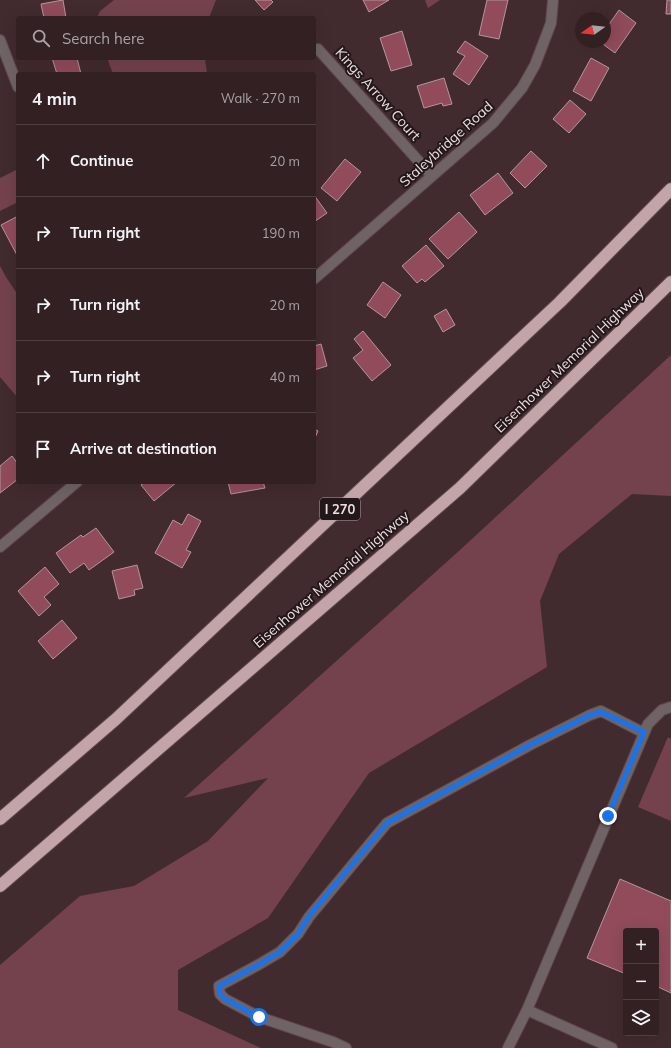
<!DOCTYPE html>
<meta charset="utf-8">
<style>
:root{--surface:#322023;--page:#3a282b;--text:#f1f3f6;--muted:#a8a3a6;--line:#4d3e41}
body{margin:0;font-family:Mulish,sans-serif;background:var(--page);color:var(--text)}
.controls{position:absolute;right:12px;bottom:12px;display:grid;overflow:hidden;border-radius:4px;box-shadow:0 4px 16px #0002}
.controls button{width:36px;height:36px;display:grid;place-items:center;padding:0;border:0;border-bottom:1px solid var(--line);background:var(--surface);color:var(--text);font:20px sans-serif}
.compass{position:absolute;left:575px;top:12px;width:36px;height:36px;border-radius:50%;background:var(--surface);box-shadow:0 4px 16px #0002;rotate:255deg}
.stop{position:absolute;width:12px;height:12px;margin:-9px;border:3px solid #1a73e8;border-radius:50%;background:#fff}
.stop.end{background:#1a73e8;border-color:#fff;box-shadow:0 1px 4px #0008}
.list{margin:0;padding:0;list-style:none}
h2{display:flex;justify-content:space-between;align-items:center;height:52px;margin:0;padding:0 16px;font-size:17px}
h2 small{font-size:13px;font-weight:400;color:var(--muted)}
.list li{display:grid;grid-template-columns:26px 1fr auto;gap:12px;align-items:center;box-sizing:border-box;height:72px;padding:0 16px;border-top:1px solid var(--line)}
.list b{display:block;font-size:15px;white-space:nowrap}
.list em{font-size:13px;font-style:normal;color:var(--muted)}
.icon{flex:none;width:22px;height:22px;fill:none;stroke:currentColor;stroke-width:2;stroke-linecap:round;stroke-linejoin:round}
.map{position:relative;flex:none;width:671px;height:1048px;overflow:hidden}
.search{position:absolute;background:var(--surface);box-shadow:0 4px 16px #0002;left:16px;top:16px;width:300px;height:44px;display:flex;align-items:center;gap:10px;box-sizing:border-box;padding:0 14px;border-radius:4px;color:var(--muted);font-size:15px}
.panel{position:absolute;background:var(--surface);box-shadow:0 4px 16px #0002;left:16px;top:72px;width:300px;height:412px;border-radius:4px}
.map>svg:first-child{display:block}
.green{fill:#73424d}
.building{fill:#914b5b;stroke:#b4969c}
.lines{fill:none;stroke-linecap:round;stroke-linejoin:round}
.service-casing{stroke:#5e484b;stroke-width:12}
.minor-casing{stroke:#5e484b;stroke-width:12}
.motorway-casing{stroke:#5e484b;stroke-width:14}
.service{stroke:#6f6365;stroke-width:10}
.minor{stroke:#6f6365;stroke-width:10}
.motorway{stroke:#c2a4a9;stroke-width:12}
.route{stroke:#1a73e8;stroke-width:5}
.labels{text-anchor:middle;stroke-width:4;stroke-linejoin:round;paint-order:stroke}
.shield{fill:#221719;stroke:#b2a2a5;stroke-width:1}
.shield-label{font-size:13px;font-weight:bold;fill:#efdee1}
.street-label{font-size:14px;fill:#efdee1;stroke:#221719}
</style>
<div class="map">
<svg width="671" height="1048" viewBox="0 0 671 1048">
<rect width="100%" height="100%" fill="#422b2f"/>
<path class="green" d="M114,0H216L209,18H97L100,11Z
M425,0H440L428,8Z
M107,58H205L207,74H113Z
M18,169V202L0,211V178Z
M0,266L6,277L18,295V398L0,377Z
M671,355V496L632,494L559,554L540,601L547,667L369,773L268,918L178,970V1010L261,1048H0V965L80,896L134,886L208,841L268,778L184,798L460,550Z
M668,737L671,739V821L638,807Z"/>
<path class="building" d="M63,0L66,18H44L41,4Z
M255,0H271L273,2L264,10Z
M363,0H389L369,12Z
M487,0H508L499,39L479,35Z
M667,0H671V14H666Z
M619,10L636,23L615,53L600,42H605V30Z
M402,31L412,65L391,71L380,38Z
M465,41L488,56L469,85L453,74L465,56L457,52Z
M52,58H77L81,74H57Z
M591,58L609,68L591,101L573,91Z
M444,78L452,104L443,106L442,103L424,108L417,86Z
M570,100L586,114L569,133L553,119Z
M531,151L547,166L525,188L510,173Z
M345,159L361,172L337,201L321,188Z
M498,173L513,193L485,215L470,195Z
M314,195L327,213L314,222Z
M459,212L477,232L448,259L429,239Z
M18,216V257L1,225Z
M426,245L444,266L425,282L422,279L417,283L402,266Z
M383,282L401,295L385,318L367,305Z
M446,309L455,325L443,332L434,316Z
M363,331L391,365L372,381L353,358L363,350L354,339Z
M321,344L327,366L314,370V346Z
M314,429L318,431L314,440Z
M12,456L18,464V479L0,493V466Z
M145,482H177L154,501L141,485Z
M228,482H263L265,488L231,494Z
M188,514L201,521L186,550L191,552L182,568L155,553L173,520L182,525Z
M96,528L114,552L89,570L84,563L70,573L56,553L81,535L83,537Z
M137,565L143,588L134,590L135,595L119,599L112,571Z
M45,567L59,584L44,597L51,605L39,616L18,591Z
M62,620L77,638L53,659L38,641Z
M620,879L671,901V993L656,986V931H626V974L587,958Z"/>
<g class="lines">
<defs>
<path id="service" d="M346,1048L333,1042L259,1017L225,999L220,994L219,986L258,965L280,952L298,934L309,917L387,823L530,745L590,715L601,711L644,733
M508,1048L527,1010
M612,1048L527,1010L648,724L662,710L671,707"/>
<path id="minor" d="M0,40L18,87
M318,49L432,176
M314,279L493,123L522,88L535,65L551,23L553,0
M0,547L77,482"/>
<path id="motorway" d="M0,819L116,719L560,302L671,189
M0,886L460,488L671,282"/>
</defs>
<use href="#service" class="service-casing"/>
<use href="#minor" class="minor-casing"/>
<use href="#motorway" class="motorway-casing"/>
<use href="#service" class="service"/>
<use href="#minor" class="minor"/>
<use href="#motorway" class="motorway"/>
</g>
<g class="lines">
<path class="route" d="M259,1017L225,999L220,994L219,986L258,965L280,952L298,934L309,916L387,823L530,745L590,715L601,712L644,732L608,816"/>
</g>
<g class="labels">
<rect class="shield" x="320" y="498" width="40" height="22" rx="3"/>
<g class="shield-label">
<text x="340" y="514">I 270</text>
</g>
<g class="street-label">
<text transform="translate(378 94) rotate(48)" y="5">Kings Arrow Court</text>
<text transform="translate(446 144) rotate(-42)" y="5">Staleybridge Road</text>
<text transform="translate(569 360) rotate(-44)" y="5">Eisenhower Memorial Highway</text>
<text transform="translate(331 579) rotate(-41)" y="5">Eisenhower Memorial Highway</text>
</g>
</g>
</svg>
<div class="controls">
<button>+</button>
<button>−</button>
<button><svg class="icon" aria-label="layers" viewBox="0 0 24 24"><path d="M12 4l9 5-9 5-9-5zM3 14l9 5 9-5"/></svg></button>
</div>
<svg class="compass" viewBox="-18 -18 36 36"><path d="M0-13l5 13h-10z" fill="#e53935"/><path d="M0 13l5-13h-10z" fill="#a8a3a6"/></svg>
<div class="stop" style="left:259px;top:1017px"></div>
<div class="stop end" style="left:608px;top:816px"></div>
<div class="search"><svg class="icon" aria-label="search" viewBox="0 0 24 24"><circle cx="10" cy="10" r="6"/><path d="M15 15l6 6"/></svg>Search here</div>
<section class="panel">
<h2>4 min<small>Walk · 270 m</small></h2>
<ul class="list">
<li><svg class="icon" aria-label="ahead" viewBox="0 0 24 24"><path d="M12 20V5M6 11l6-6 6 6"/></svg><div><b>Continue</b></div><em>20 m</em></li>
<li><svg class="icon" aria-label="right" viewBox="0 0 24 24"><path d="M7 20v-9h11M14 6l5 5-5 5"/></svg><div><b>Turn right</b></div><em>190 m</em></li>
<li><svg class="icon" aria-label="right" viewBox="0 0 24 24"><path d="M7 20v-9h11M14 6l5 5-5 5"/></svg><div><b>Turn right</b></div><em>20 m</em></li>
<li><svg class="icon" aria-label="right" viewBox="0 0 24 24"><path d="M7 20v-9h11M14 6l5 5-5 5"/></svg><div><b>Turn right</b></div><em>40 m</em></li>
<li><svg class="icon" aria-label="arrive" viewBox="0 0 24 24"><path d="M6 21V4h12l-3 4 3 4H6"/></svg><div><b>Arrive at destination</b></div></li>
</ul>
</section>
</div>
